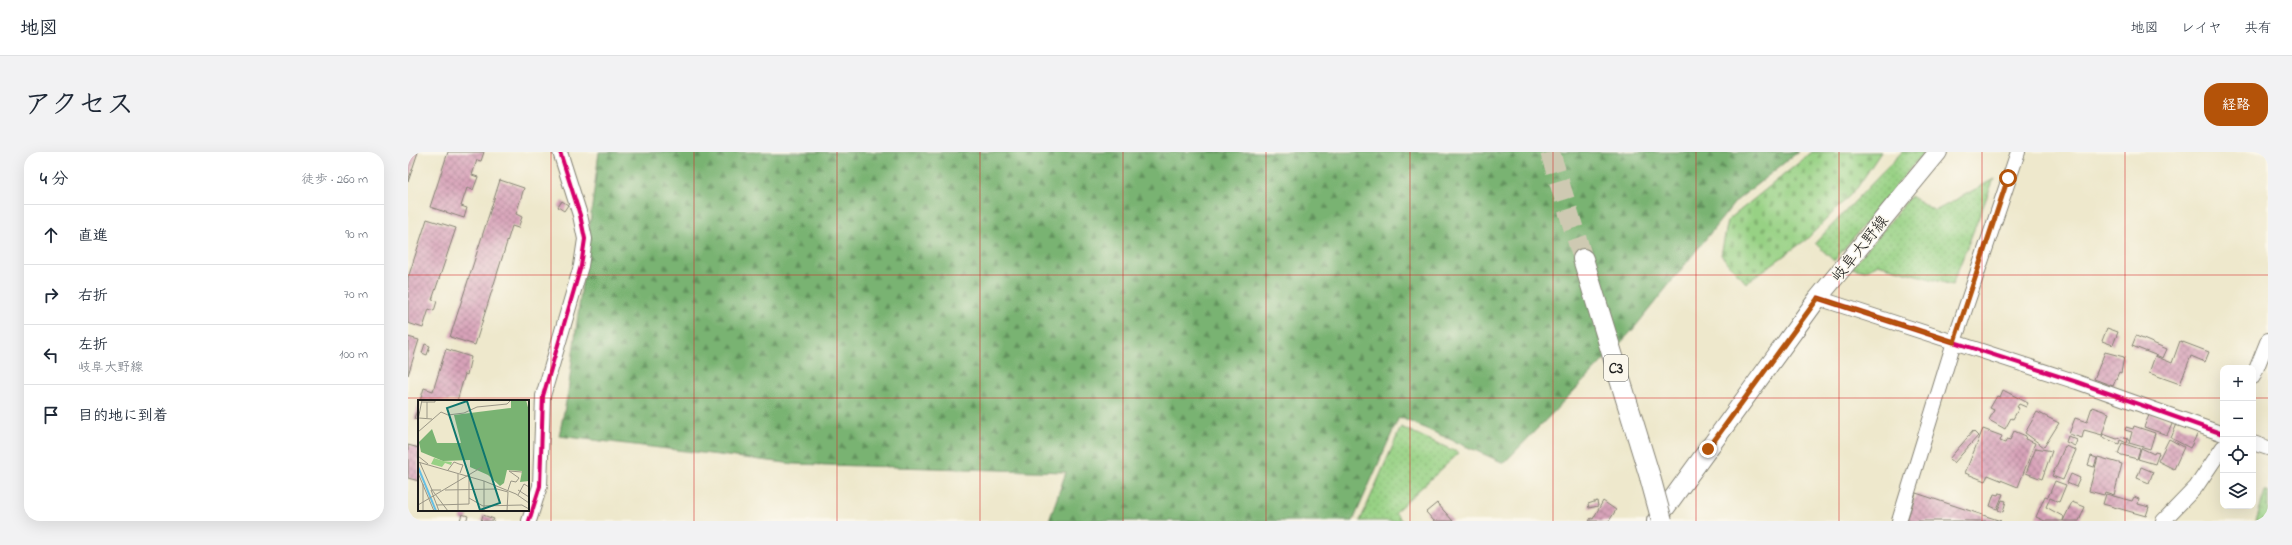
<!DOCTYPE html>
<html lang="ja">
<meta charset="utf-8">
<style>
:root{--surface:#fff;--page:#f2f2f3;--text:#1f2937;--muted:#747a83;--line:#e0e1e3;--accent:#b45309}
body{margin:0;font-family:"Indie Flower","Klee One",sans-serif;background:var(--page);color:var(--text)}
.controls{position:absolute;right:12px;bottom:12px;display:grid;overflow:hidden;border-radius:8px;box-shadow:0 4px 16px #0002}
.controls button{width:36px;height:36px;display:grid;place-items:center;padding:0;border:0;border-bottom:1px solid var(--line);background:var(--surface);color:var(--text);font:20px sans-serif}
.stop{position:absolute;width:12px;height:12px;margin:-9px;border:3px solid #b45309;border-radius:50%;background:#fff}
.stop.end{background:#b45309;border-color:#fff;box-shadow:0 1px 4px #0008}
.list{margin:0;padding:0;list-style:none}
h2{display:flex;justify-content:space-between;align-items:center;height:52px;margin:0;padding:0 16px;font-size:17px}
h2 small{font-size:13px;font-weight:400;color:var(--muted)}
.list li{display:grid;grid-template-columns:26px 1fr auto;gap:12px;align-items:center;box-sizing:border-box;height:60px;padding:0 16px;border-top:1px solid var(--line)}
.list b{display:block;font-size:15px;white-space:nowrap}
.list p{margin:0;font-size:13px;white-space:nowrap;color:var(--muted)}
.list em{font-size:13px;font-style:normal;color:var(--muted)}
.icon{flex:none;width:22px;height:22px;fill:none;stroke:currentColor;stroke-width:2;stroke-linecap:round;stroke-linejoin:round}
.map{position:relative;flex:none;width:1860px;height:369px;overflow:hidden;border-radius:16px}
header{display:flex;align-items:center;gap:24px;box-sizing:border-box;height:56px;padding:0 20px;background:var(--surface);border-bottom:1px solid var(--line)}
header strong{font-size:19px}
nav{display:flex;gap:22px;margin-inline-start:auto;font-size:14px}
.intro{display:flex;align-items:center;justify-content:space-between;box-sizing:border-box;height:96px;padding:0 24px}
h1{margin:0;font-size:28px}
.button{padding:10px 18px;border-radius:16px;background:var(--accent);color:#fff;font-size:14px;font-weight:700}
main{display:flex;gap:24px;padding:0 24px}
aside{flex:1;background:var(--surface);border-radius:16px;box-shadow:0 4px 16px #0002}
.map>svg:first-child{display:block}
.grass{fill:url(#grass-dots);stroke:#5a7650}
.forest{fill:url(#forest-firs);stroke:#4a6847}
.cemetery{fill:url(#cemetery-stones);stroke:#5a7650}
.building{fill:url(#building-cross-hatch)}
.lines{fill:none;stroke-linecap:round;stroke-linejoin:round}
.highway-tunnel{stroke:#cec9b2;stroke-width:20;stroke-dasharray:20 10;stroke-linecap:butt}
.minor-casing{stroke:#858274;stroke-width:16}
.major-casing{stroke:#858274;stroke-width:20}
.highway-casing{stroke:#858274;stroke-width:22}
.minor{stroke:#fff;stroke-width:14}
.major{stroke:#fff;stroke-width:18}
.highway{stroke:#fff;stroke-width:20}
.highway-bridge-casing{stroke:#858274;stroke-width:22;stroke-linecap:butt}
.highway-bridge{stroke:#fff;stroke-width:20}
.cycleway-casing{stroke:#fbf7ec;stroke-width:6}
.cycleway{stroke:#d6006c;stroke-width:4}
.route{stroke:#b45309;stroke-width:5}
.grid{fill:none;stroke:#d62828;stroke-width:1;stroke-opacity:0.55}
.labels{text-anchor:middle;stroke-width:3;stroke-linejoin:round;paint-order:stroke}
.shield{fill:#fbf7ec;stroke:#5f5e5a;stroke-width:1}
.shield-label{font-size:15px;font-weight:bold;fill:#1c1c1c}
.street-label{font-size:16px;fill:#1c1c1c;stroke:#fbf7ec}
.inset-river{fill:none;stroke:#65bee3;stroke-width:2}
.inset-road{fill:none;stroke:#9a9686;stroke-width:1}
.view{fill:#0f766e;fill-opacity:0.15;stroke:#0f766e;stroke-width:2}
.inset-edge{fill:none;stroke:#1c1c1c;stroke-width:2}
</style>
<header>
<strong>地図</strong>
<nav><a>地図</a><a>レイヤ</a><a>共有</a></nav>
</header>
<div class="intro"><h1>アクセス</h1><a class="button">経路</a></div>
<main>
<aside>
<h2>4 分<small>徒歩 · 260 m</small></h2>
<ul class="list">
<li><svg class="icon" aria-label="ahead" viewBox="0 0 24 24"><path d="M12 20V5M6 11l6-6 6 6"/></svg><div><b>直進</b></div><em>90 m</em></li>
<li><svg class="icon" aria-label="right" viewBox="0 0 24 24"><path d="M7 20v-9h11M14 6l5 5-5 5"/></svg><div><b>右折</b></div><em>70 m</em></li>
<li><svg class="icon" aria-label="left" viewBox="0 0 24 24"><path d="M17 20v-9H6M10 6l-5 5 5 5"/></svg><div><b>左折</b><p>岐阜大野線</p></div><em>100 m</em></li>
<li><svg class="icon" aria-label="arrive" viewBox="0 0 24 24"><path d="M6 21V4h12l-3 4 3 4H6"/></svg><div><b>目的地に到着</b></div></li>
</ul>
</aside>
<div class="map">
<svg width="1860" height="369" viewBox="0 0 1860 369">
<defs>
<pattern id="grass-dots" width="8" height="8" patternUnits="userSpaceOnUse"><rect width="8" height="8" fill="#97d184"/><path d="M2 2h.1M6 6h.1" fill="none" stroke="#82b371" stroke-width="1.8" stroke-linecap="round"/></pattern>
<pattern id="forest-firs" width="22" height="20" patternUnits="userSpaceOnUse"><rect width="22" height="20" fill="#79b372"/><path d="M5 1l3.5 6h-7zM16 11l3.5 6h-7z" fill="#62915d"/></pattern>
<pattern id="cemetery-stones" width="16" height="16" patternUnits="userSpaceOnUse"><rect width="16" height="16" fill="#97d184"/><path d="M2 7V4a2 2 0 0 1 4 0v3zM10 15v-3a2 2 0 0 1 4 0v3z" fill="#82b371"/></pattern>
<pattern id="building-cross-hatch" width="8" height="8" patternUnits="userSpaceOnUse"><rect width="8" height="8" fill="#d8a3b9"/><path d="M0 0l8 8M0 8l8-8" fill="none" stroke="#ae8496"/></pattern>
</defs>
<rect width="100%" height="100%" fill="#fbf7ec"/>
<filter id="ink" filterUnits="userSpaceOnUse"><feTurbulence type="fractalNoise" baseFrequency=".025" numOctaves="2"/><feDisplacementMap in="SourceGraphic" scale="8" xChannelSelector="R" yChannelSelector="G"/><feConvolveMatrix kernelMatrix="1 2 1 2 8 2 1 2 1" color-interpolation-filters="sRGB"/></filter>
<filter id="wash" filterUnits="userSpaceOnUse"><feTurbulence type="fractalNoise" baseFrequency=".012" numOctaves="4" result="noise"/><feDisplacementMap in="SourceGraphic" scale="16" xChannelSelector="R" yChannelSelector="G"/><feGaussianBlur stdDeviation="0.9" result="paint"/><feColorMatrix in="noise" values="0 0 0 0 0 0 0 0 0 0 0 0 0 0 0 0 0 1.4 0 .05"/><feComposite in="paint" operator="in"/></filter>
<g filter="url(#wash)">
<rect width="100%" height="100%" fill="#eee8cc"/>
<path class="grass" d="M1494,0H1516L1426,109L1407,91Z
M1586,27L1544,133L1470,112L1457,119L1444,116L1503,44L1527,59Z
M993,275L1051,301L987,360L994,369H952Z
M1857,339H1860V369H1848Z"/>
<path class="forest" d="M191,0H1390L1328,49L1223,180L1096,311L991,265L945,369H641L658,320L386,312L151,284L160,240Z"/>
<path class="cemetery" d="M1404,0H1473L1449,36L1399,87L1338,131L1313,103L1320,68Z"/>
<g id="blocks">
<path class="building" d="M0,0H10L0,30Z
M40,0H76L73,9L69,8L64,23L70,25L65,38L59,36L53,54L59,56L56,66L22,55Z
M92,28L116,36L108,62L114,65L110,76L104,74L67,193L42,185Z
M154,49L160,53L156,59L150,55Z
M19,67L48,76L24,148L29,149L26,159L21,157L15,176L0,171V126Z
M1699,176L1710,180L1705,193L1694,189Z
M1728,184L1759,197L1755,206L1724,194Z
M0,185L11,188L0,223Z
M1772,189L1801,200L1797,210L1783,204L1772,232L1741,221L1747,204L1764,211Z
M17,192L22,194L19,203L14,201Z
M38,197L63,205L59,223L57,222L49,249H12L16,236L25,239Z
M1697,200L1716,205L1713,221L1711,220L1705,234L1686,227Z
M1595,238L1620,251L1618,255L1611,252L1609,255L1611,256L1605,267L1603,266L1597,277L1581,268L1586,258L1582,256L1589,244L1592,245Z
M11,252V268L6,267Z
M1684,255L1701,261L1694,283L1676,278L1674,286L1661,282L1667,266L1679,270Z
M1629,260L1651,271L1636,295L1617,281Z
M1742,261L1765,270L1759,283L1736,275Z
M1769,272L1790,281L1782,296L1763,286Z
M1726,274L1747,281L1742,297L1721,291L1724,280L1717,278L1718,275L1725,277Z
M1575,277L1594,284L1592,289L1597,291L1599,287L1602,288L1606,279L1618,284L1617,287L1627,291L1610,335L1580,323L1577,329L1557,321Z
M1565,279L1570,284L1546,311L1541,307Z
M1695,282L1709,287L1714,285L1720,287L1719,291L1712,288L1711,292L1694,285Z
M1660,284L1669,288L1667,294L1658,290Z
M1761,287L1776,295L1766,317L1750,309Z
M1714,291L1732,297L1729,307L1710,302Z
M0,293L11,296V329L0,326Z
M1657,294L1668,298L1655,328L1644,324Z
M1628,296L1644,299L1634,327L1618,321Z
M1733,296L1746,302L1747,300L1751,301L1747,312L1730,307Z
M1683,304L1689,306L1686,315L1680,313Z
M1690,305L1714,312L1706,343L1697,340L1696,343L1681,339Z
M1733,315L1745,320L1741,331L1729,326Z
M1663,322L1672,326L1668,335L1659,331Z
M1647,329L1658,333L1651,350L1642,346L1638,355L1656,365L1655,369H1637L1628,365L1637,344L1640,345Z
M1508,341L1593,369H1499Z
M1591,341L1595,342L1589,357L1582,354L1586,342L1590,343Z
M1698,342L1724,349L1726,345L1731,347L1730,352L1741,355L1738,364L1695,352Z
M1594,348L1598,349L1595,360L1590,358Z
M1189,349L1190,354L1181,356L1180,352Z
M1195,349L1208,358L1201,369H1181L1183,366L1185,367Z
M1664,350L1677,355L1671,369H1655Z
M1029,351L1045,369H1026L1018,360Z
M54,362L60,364L58,369L52,368Z
M75,363L86,367L85,369H73Z"/>
</g>
</g>
<g filter="url(#ink)">
<use href="#blocks" fill-opacity="0" stroke="#858274" stroke-width="1"/>
<g class="lines">
<path class="highway-tunnel" d="M1142,0L1175,107"/>
<defs>
<path id="minor" d="M1410,146L1669,230L1815,282
M1845,225L1860,188
M1845,291L1860,296
M121,369L132,334L135,244L173,114L177,87L172,63L152,0
M1491,369L1546,190L1610,0
M1755,369L1788,335L1815,295"/>
<path id="major" d="M1248,369L1410,146L1530,0"/>
<path id="highway" d="M1175,107L1242,325"/>
</defs>
<use href="#minor" class="minor-casing"/>
<use href="#major" class="major-casing"/>
<use href="#highway" class="highway-casing"/>
<use href="#minor" class="minor"/>
<use href="#major" class="major"/>
<use href="#highway" class="highway"/>
<defs>
<path id="highway-bridge" d="M1242,325L1254,369"/>
</defs>
<use href="#highway-bridge" class="highway-bridge-casing"/>
<use href="#highway-bridge" class="highway-bridge"/>
<defs>
<path id="cycleway" d="M1410,146L1669,230L1815,282
M121,369L132,334L135,244L173,114L177,87L172,63L152,0"/>
</defs>
<use href="#cycleway" class="cycleway-casing"/>
<use href="#cycleway" class="cycleway"/>
</g>
</g>
<g class="lines" filter="url(#ink)">
<path class="route" d="M1300,297L1410,146L1546,190L1600,26"/>
</g>
<path class="grid" d="M143,0V369M286,0V369M429,0V369M572,0V369M715,0V369M858,0V369M1002,0V369M1145,0V369M1288,0V369M1431,0V369M1574,0V369M1717,0V369M0,123H1860M0,246H1815M1845,246H1860"/>
<g class="labels">
<rect class="shield" x="1196" y="203" width="24" height="26" rx="3"/>
<g class="shield-label">
<text x="1208" y="221">C3</text>
</g>
<g class="street-label">
<text transform="translate(1451 96) rotate(-51)" y="6">岐阜大野線</text>
</g>
</g>
<g transform="translate(10 248)">
<rect width="111" height="111" fill="#eee8cc"/>
<path d="M16,58L25,61L34,62L33,65L27,63L24,67L13,64Z" fill="#97d184"/>
<path d="M93,0H108L111,11V81L102,82L104,71L89,70L86,83L82,86L70,75L52,67V60L25,61L3,52L1,42L14,29L19,43H43L36,15L93,8Z" fill="#79b372"/>
<path class="inset-river" d="M0,67L18,111"/>
<path class="inset-road" d="M4,2H17V0M9,2V18M1,18L14,19M0,20L4,0M0,32L23,12L30,15L46,13L59,7L89,4L92,1M0,56L10,64M0,62L66,81L98,94L111,103M2,63L14,90L30,111M30,70L36,62L41,64L45,65L42,73M0,73L16,111M40,74V111M5,84V111M27,90L79,89L90,92M90,90L93,81L98,82L101,78L91,71L104,72M100,90L111,97M100,95L106,84L111,87M51,98L65,106L104,105L111,109M0,105L64,67M19,105L51,104V77M21,111L13,90H23M66,111V81M89,111L90,92"/>
<path class="view" d="M49,1L82,103L62,110L29,8Z"/>
<rect width="111" height="111" class="inset-edge"/>
</g>
</svg>
<div class="controls">
<button>+</button>
<button>−</button>
<button><svg class="icon" aria-label="locate" viewBox="0 0 24 24"><circle cx="12" cy="12" r="6"/><path d="M12 2v4M12 18v4M2 12h4M18 12h4"/></svg></button>
<button><svg class="icon" aria-label="layers" viewBox="0 0 24 24"><path d="M12 4l9 5-9 5-9-5zM3 14l9 5 9-5"/></svg></button>
</div>
<div class="stop" style="left:1600px;top:26px"></div>
<div class="stop end" style="left:1300px;top:297px"></div>
</div>
</main>
